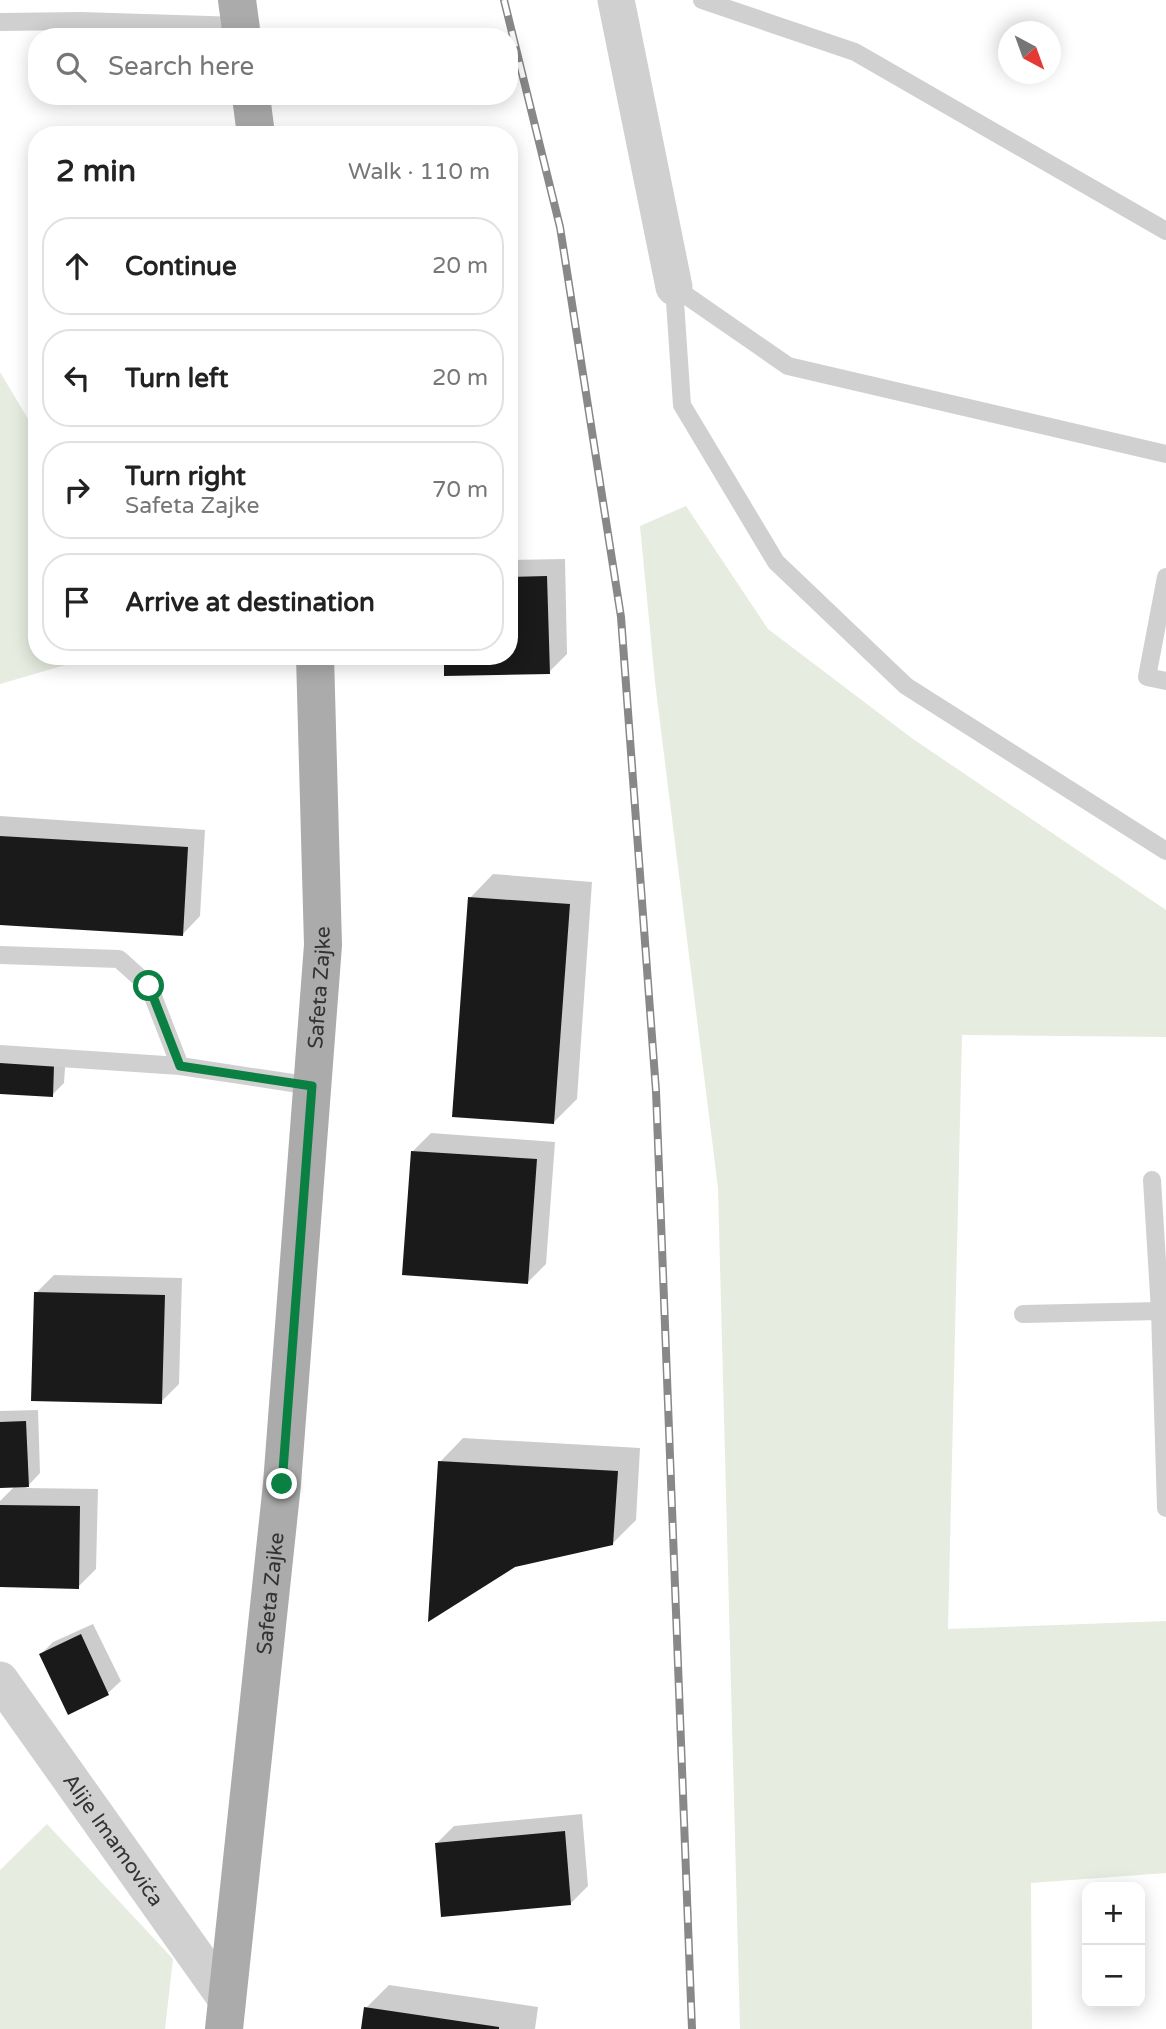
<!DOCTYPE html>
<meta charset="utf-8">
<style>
:root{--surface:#fff;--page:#f2f2f2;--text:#222;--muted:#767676;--line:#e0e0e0}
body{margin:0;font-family:"Varela Round",sans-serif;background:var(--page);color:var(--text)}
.controls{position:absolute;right:21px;bottom:21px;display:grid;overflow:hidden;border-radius:14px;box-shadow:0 4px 18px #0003}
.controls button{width:63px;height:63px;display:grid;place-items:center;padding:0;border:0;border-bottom:2px solid var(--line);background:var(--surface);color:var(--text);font:35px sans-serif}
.compass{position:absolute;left:998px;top:21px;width:63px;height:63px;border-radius:50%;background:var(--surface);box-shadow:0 4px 18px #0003;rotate:139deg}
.stop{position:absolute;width:21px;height:21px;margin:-16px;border:5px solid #0b8043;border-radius:50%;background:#fff}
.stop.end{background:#0b8043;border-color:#fff;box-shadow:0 2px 7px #0008}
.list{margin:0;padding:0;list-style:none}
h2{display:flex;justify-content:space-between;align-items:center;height:91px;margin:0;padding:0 28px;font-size:30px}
h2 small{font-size:23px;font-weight:400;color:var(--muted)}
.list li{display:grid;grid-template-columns:46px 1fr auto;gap:21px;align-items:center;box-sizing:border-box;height:98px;margin:0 14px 14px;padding:0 14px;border:2px solid var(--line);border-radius:28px}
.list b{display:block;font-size:26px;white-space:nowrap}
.list p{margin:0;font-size:23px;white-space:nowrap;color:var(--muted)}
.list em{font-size:23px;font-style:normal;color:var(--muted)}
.icon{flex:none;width:38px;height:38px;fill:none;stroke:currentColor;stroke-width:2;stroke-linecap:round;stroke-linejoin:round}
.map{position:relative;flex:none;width:1166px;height:2029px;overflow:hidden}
.search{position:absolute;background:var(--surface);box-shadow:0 4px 18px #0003;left:28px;top:28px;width:490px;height:77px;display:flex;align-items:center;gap:18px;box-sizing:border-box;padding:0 24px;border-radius:28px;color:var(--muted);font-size:26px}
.panel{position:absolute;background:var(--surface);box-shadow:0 4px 18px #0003;left:28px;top:126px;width:490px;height:539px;border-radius:28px}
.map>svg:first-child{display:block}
.green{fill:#e6ecdf}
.shadow{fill:#0003}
.building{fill:#1a1a1a}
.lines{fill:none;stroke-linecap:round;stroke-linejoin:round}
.lane{stroke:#d0d0d0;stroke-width:18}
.street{stroke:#d0d0d0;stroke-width:37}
.primary{stroke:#ababab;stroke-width:38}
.rail-casing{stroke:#888;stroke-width:8}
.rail{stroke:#fff;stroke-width:5;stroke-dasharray:16;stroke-linecap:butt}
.route{stroke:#0b8043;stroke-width:9}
.labels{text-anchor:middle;stroke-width:7;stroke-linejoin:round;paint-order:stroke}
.street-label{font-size:21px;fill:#333;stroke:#fff}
</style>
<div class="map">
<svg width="1166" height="2029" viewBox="0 0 1166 2029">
<rect width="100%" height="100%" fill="#fff"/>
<path class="green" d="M0,372L37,434V656H96L0,684Z
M686,506L768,629L913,739L1166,910V1037L962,1035L948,1629L1166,1621V1873L1031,1883L1032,2029H740L718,1188L655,682L640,526Z
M47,1824L173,1959L165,2029H0V1870Z"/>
<path class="shadow" d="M565,559L567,654L549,672L509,656V560Z
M0,816L205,830L200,916L182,935L0,924Z
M493,874L592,882L577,1099L553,1123L470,898Z
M66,1053L64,1083L52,1095L0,1092Z
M431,1133L555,1142L546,1264L528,1282L413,1151Z
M54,1275L182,1278L179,1384L161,1402L36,1293Z
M38,1410L40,1473L26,1488L98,1489L96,1569L78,1587L0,1585V1501L15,1486H0V1411Z
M463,1438L640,1448L636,1520L612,1544L440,1462Z
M93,1624L121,1681L108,1693L69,1712L41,1654L53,1642Z
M582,1814L588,1886L570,1904L436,1844L454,1826Z
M389,1985L538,2007L535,2029H363L366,2008Z"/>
<path class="building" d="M547,576L550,674L444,676V656H509V577Z
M0,836L188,847L183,936L0,925Z
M468,897L570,904L554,1124L452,1117Z
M0,1062L54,1065L53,1097L0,1094Z
M411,1151L537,1159L528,1284L402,1275Z
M34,1292L165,1295L162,1404L31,1401Z
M26,1421L29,1487L0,1488V1422Z
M438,1461L618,1471L613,1545L515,1567L428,1622Z
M0,1505L80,1506L79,1589L0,1587Z
M81,1634L109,1695L68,1715L39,1654Z
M565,1831L571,1905L441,1917L435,1843Z
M364,2007L499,2027V2029H361Z"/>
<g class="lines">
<path class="lane" d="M702,0L855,52L1166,231
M0,22L81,21L240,26
M674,287L682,405L776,562L906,686L1166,851
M674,287L788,366L1166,454
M1166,577L1147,677L1166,681
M0,955L119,959L149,986L180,1066L312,1086
M0,1054L180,1066
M1166,1311H1160L1166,1508
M1023,1314L1160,1311L1152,1180"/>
<g class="street">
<path d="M616,0L674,287"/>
<path id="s1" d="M0,1680L227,2000"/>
</g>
<g class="primary">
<path d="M237,0L242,37"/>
<path d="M251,96L256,135"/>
<path id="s2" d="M224,2029L282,1484L323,945L315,656"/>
</g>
<defs>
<path id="rail" d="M504,0L560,227L621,617L656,1091L692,2029"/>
</defs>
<use href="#rail" class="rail-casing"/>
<use href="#rail" class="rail"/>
</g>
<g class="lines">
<path class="route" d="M149,986L180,1066L312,1086L282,1484"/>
</g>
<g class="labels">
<g class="street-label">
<text dy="7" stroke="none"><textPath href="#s2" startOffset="1046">Safeta Zajke</textPath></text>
<text dy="7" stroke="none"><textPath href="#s2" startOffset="438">Safeta Zajke</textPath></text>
<text dy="7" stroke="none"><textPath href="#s1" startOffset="196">Alije Imamovića</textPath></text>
</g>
</g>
</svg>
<div class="controls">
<button>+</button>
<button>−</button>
</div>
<svg class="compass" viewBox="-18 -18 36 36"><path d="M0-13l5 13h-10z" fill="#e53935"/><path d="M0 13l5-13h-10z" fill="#767676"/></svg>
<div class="stop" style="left:149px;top:986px"></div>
<div class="stop end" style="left:282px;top:1484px"></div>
<div class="search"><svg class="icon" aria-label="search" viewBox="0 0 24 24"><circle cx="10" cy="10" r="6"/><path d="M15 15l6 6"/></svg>Search here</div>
<section class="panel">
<h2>2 min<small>Walk · 110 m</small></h2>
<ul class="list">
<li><svg class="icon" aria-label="ahead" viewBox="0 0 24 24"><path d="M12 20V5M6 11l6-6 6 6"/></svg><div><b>Continue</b></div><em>20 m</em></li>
<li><svg class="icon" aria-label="left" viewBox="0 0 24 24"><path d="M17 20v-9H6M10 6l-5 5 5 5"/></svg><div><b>Turn left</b></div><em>20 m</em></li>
<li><svg class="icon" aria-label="right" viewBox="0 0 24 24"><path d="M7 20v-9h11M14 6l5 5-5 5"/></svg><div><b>Turn right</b><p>Safeta Zajke</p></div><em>70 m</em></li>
<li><svg class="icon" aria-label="arrive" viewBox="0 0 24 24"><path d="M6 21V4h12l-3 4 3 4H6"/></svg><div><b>Arrive at destination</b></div></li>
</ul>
</section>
</div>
